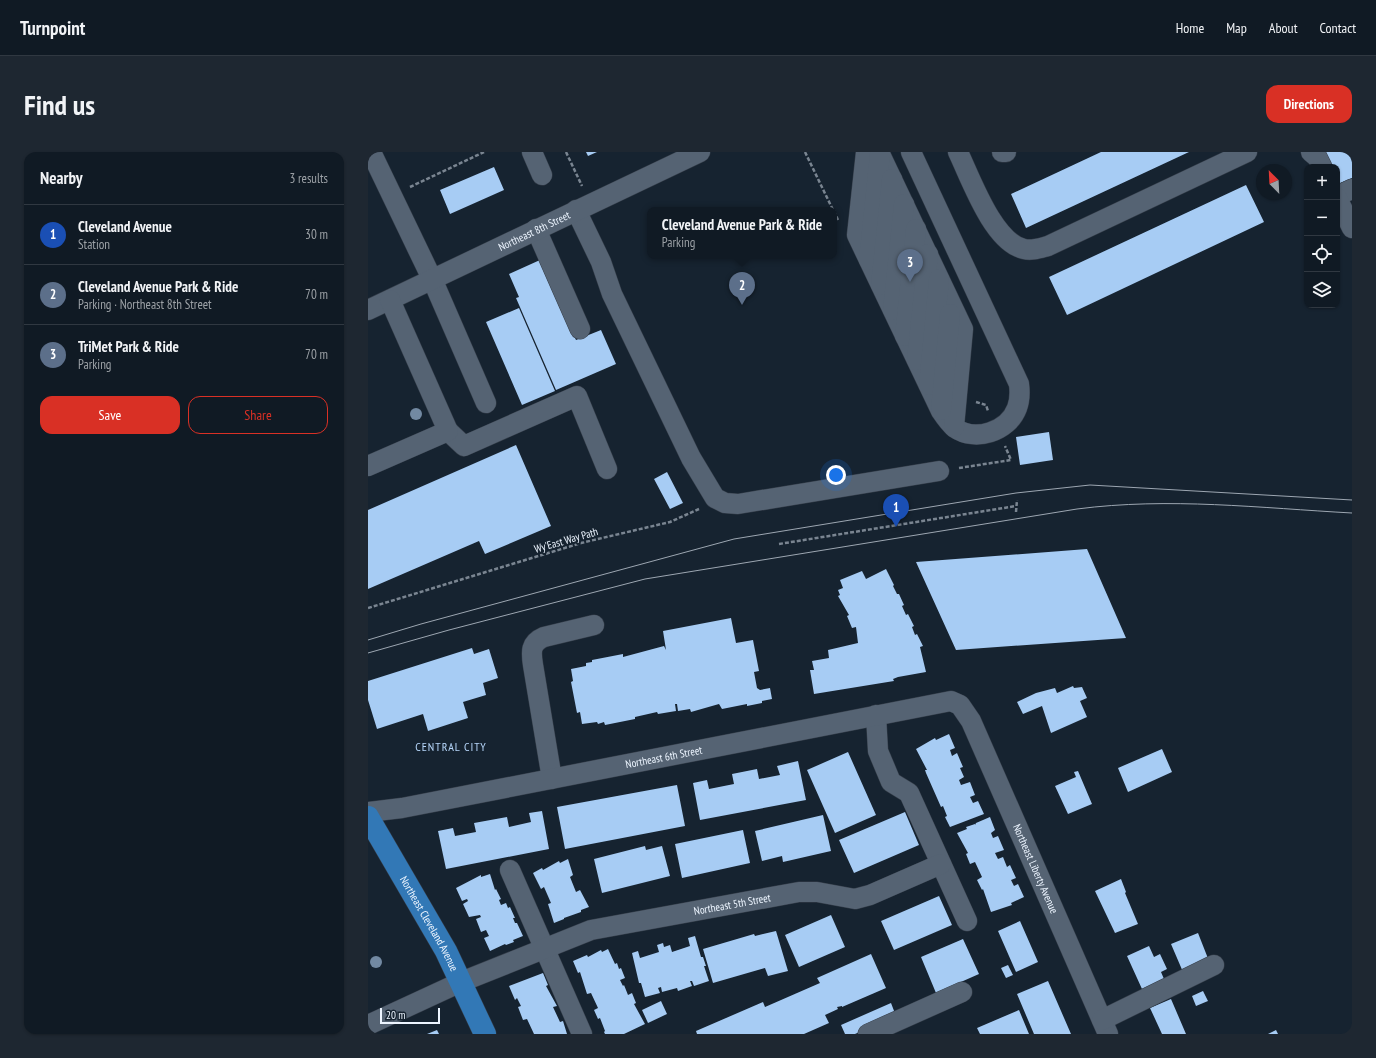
<!DOCTYPE html>
<meta charset="utf-8">
<style>
:root{--surface:#101a24;--page:#1e2731;--text:#f1f3f6;--muted:#9ca1a6;--line:#303841;--accent:#d93025}
body{margin:0;font-family:"PT Sans Narrow",sans-serif;background:var(--page);color:var(--text)}
.controls{position:absolute;right:12px;top:12px;display:grid;overflow:hidden;border-radius:8px;box-shadow:0 1px 3px #0004}
.controls button{width:36px;height:36px;display:grid;place-items:center;padding:0;border:0;border-bottom:1px solid var(--line);background:var(--surface);color:var(--text);font:20px sans-serif}
.compass{position:absolute;left:888px;top:12px;width:36px;height:36px;border-radius:50%;background:var(--surface);box-shadow:0 1px 3px #0004;rotate:336deg}
.scale{position:absolute;left:12px;bottom:10px;width:60px;box-sizing:border-box;padding-left:4px;border:2px solid #edf5ff;border-top:0;font-size:11px;line-height:14px;white-space:nowrap;color:#edf5ff;-webkit-text-stroke:3px #162330;paint-order:stroke}
.you{position:absolute;left:468px;top:323px;width:14px;height:14px;margin:-10px;border:3px solid #fff;border-radius:50%;background:#1a73e8;box-shadow:0 0 0 6px #1a73e833}
.badge{display:grid;place-items:center;width:26px;height:26px;border-radius:50%;background:var(--accent);color:#fff;font-size:13px;font-weight:700}
.pin{position:absolute;translate:-50% -33px;filter:drop-shadow(0 1px 2px #0008)}
.pin::after{content:'';position:absolute;top:21px;width:14px;height:12px;background:inherit;clip-path:polygon(0 0,100% 0,50% 100%)}
.popup{position:absolute;left:279px;top:55px;width:190px;height:52px;box-sizing:border-box;display:grid;place-content:center;border-radius:8px;background:var(--surface);filter:drop-shadow(0 1px 3px #0005);font-size:13px;white-space:nowrap;color:var(--muted)}
.popup b{font-size:15px;color:var(--text)}
.popup::after{content:'';position:absolute;left:50%;top:100%;margin-left:-8px;border:8px solid transparent;border-top-color:var(--surface)}
.list{margin:0;padding:0;list-style:none}
h2{display:flex;justify-content:space-between;align-items:center;height:52px;margin:0;padding:0 16px;font-size:17px}
h2 small{font-size:13px;font-weight:400;color:var(--muted)}
.list li{display:grid;grid-template-columns:26px 1fr auto;gap:12px;align-items:center;box-sizing:border-box;height:60px;padding:0 16px;border-top:1px solid var(--line)}
.list b{display:block;font-size:15px;white-space:nowrap}
.list p{margin:0;font-size:13px;white-space:nowrap;color:var(--muted)}
.list em{font-size:13px;font-style:normal;color:var(--muted)}
.actions{display:flex;gap:8px;padding:12px 16px}
.actions a{flex:1;padding:9px 0;border:1px solid var(--accent);border-radius:12px;text-align:center;font-size:14px;color:var(--accent)}
.actions .main{background:var(--accent);color:#fff}
.icon{flex:none;width:22px;height:22px;fill:none;stroke:currentColor;stroke-width:2;stroke-linecap:round;stroke-linejoin:round}
.map{position:relative;flex:none;width:984px;height:882px;overflow:hidden;border-radius:12px}
header{display:flex;align-items:center;gap:24px;box-sizing:border-box;height:56px;padding:0 20px;background:var(--surface);border-bottom:1px solid var(--line)}
header strong{font-size:19px}
nav{display:flex;gap:22px;margin-inline-start:auto;font-size:14px}
.intro{display:flex;align-items:center;justify-content:space-between;box-sizing:border-box;height:96px;padding:0 24px}
h1{margin:0;font-size:28px}
.button{padding:10px 18px;border-radius:12px;background:var(--accent);color:#fff;font-size:14px;font-weight:700}
main{display:flex;gap:24px;padding:0 24px}
aside{flex:1;background:var(--surface);border-radius:12px;box-shadow:0 1px 3px #0004}
.map>svg:first-child{display:block}
.building{fill:#a7ccf4}
.lines{fill:none;stroke-linecap:round;stroke-linejoin:round}
.minor-casing{stroke:#363f4b;stroke-width:21}
.major-casing{stroke:#363f4b;stroke-width:23}
.path{stroke:#7a8591;stroke-width:2.5;stroke-dasharray:4 2;stroke-linecap:butt}
.minor{stroke:#556373;stroke-width:20}
.major{stroke:#3278b6;stroke-width:22}
.tram{stroke:#9da7b2;stroke-width:1}
.tree{fill:#7289a2}
.labels{text-anchor:middle;stroke-width:4;stroke-linejoin:round;paint-order:stroke}
.street-label{font-size:11px;fill:#edf5ff;stroke:#162330}
.neighbourhood-label{font-size:12px;letter-spacing:1px;fill:#b5d5f9;stroke:#162330}
</style>
<header>
<strong>Turnpoint</strong>
<nav><a>Home</a><a>Map</a><a>About</a><a>Contact</a></nav>
</header>
<div class="intro"><h1>Find us</h1><a class="button">Directions</a></div>
<main>
<aside>
<h2>Nearby<small>3 results</small></h2>
<ul class="list">
<li><span class="badge" style="background:#1a4fb4">1</span><div><b>Cleveland Avenue</b><p>Station</p></div><em>30 m</em></li>
<li><span class="badge" style="background:#5c6f8a">2</span><div><b>Cleveland Avenue Park &amp; Ride</b><p>Parking · Northeast 8th Street</p></div><em>70 m</em></li>
<li><span class="badge" style="background:#5c6f8a">3</span><div><b>TriMet Park &amp; Ride</b><p>Parking</p></div><em>70 m</em></li>
</ul>
<div class="actions"><a class="main">Save</a><a>Share</a></div>
</aside>
<div class="map">
<svg width="984" height="882" viewBox="0 0 984 882">
<rect width="100%" height="100%" fill="#162330"/>
<path class="building" d="M218,0H229L220,4Z
M733,0H821L658,76L643,42Z
M955,0H984V26L970,32L969,15H962Z
M126,15L136,38L82,62L72,38Z
M878,33L896,70L699,163L681,125Z
M172,108L208,188L233,178L248,212L188,238L148,146L151,145L141,122Z
M151,156L187,239L154,253L118,170Z
M681,280L685,308L652,313L648,285Z
M148,293L183,374L117,402L111,389L0,437V358Z
M299,320L315,351L302,357L286,327Z
M719,397L758,486L588,498L548,410Z
M518,417L526,433L525,434L529,442H531L536,453L534,454L538,463L540,462L546,474L544,475L547,483L549,482L555,494L552,495L558,520L530,525L525,527L526,529L446,542L442,518H446L444,509L461,506L460,498L490,491L488,475L484,476L479,464L481,463L470,444L472,443L470,438L475,436L472,428L494,419L498,427Z
M363,466L368,491L385,488L391,519L386,520L389,536L392,538L402,536L404,547L394,549V551L379,554V552L354,557L351,552L323,560L322,557L310,559L309,552H307L308,559L290,562L289,560L267,565V567L237,573L236,570L230,572L229,570L214,572L212,560L209,561L203,530L205,529L203,517L218,514V511L224,510V508L255,502V505L296,494L298,498L295,479Z
M104,496L106,502L121,497L130,526L115,531L118,543L95,550L100,566L60,579L55,562L9,577L0,548V529Z
M705,534L706,536L714,535L719,546L712,549L719,565L683,581L674,554L655,562L649,550L668,541L687,536L689,541Z
M581,582L587,596L582,598L584,604L589,601L595,615L592,616L596,625L591,628L593,633L602,630L607,643L602,645L605,651L610,649L616,662L582,675L577,665L579,664L575,654L573,655L558,621L557,618H559L548,597L567,586L568,588Z
M794,597L804,620L760,640L750,616Z
M480,600L508,663L467,681L439,618Z
M430,609L438,648L332,668L325,631L339,628L341,637L366,632L364,622L389,617L391,627L412,623L409,614Z
M710,619L724,652L700,662L687,634L708,625L706,620Z
M309,633L317,674L197,697L189,655Z
M174,659L181,697L78,717L70,679L85,676L87,684L108,680L106,671L139,665L141,675L163,670L161,661Z
M537,660L551,693L486,721L471,688Z
M455,663L463,699L415,710L414,704L394,709L387,679Z
M622,665L627,678L623,681L625,686L630,684L636,698L627,701L630,707L635,705L639,715L642,713L648,726L643,728L646,734L650,732L656,745L643,751L644,753L623,760L615,737L614,738L609,728L614,725L607,710L602,712L598,702L600,701L589,681L599,677L598,675L607,672V673L608,671Z
M375,678L382,711L314,726L307,692Z
M277,694L278,698L294,694L302,724L234,741L226,707Z
M200,707L205,723L202,725L208,740L212,738L221,755L213,758V760L196,766V767L186,771L180,752L183,751L176,735L173,737L165,721L174,716L175,718L191,709L192,711Z
M122,722L127,738L128,737L133,747L131,748L133,753L138,751L140,756L142,755L147,766H145L147,771H149L155,784L145,788L146,790L138,793L137,792L122,799L116,786L121,784L118,778L113,780L108,767L113,765L112,763L101,765L95,752L100,749L99,747L94,749L88,736L113,723V725Z
M753,727L758,740L757,741L770,772L747,781L727,739Z
M571,744L584,773L526,798L513,769Z
M463,763L477,795L431,815L417,783Z
M652,769L670,810L648,820L630,779Z
M408,779L420,819L400,824L397,816L345,831L335,797L386,782L387,784Z
M830,781L841,809L815,820L803,792Z
M327,784L333,805H335L338,814H336L341,829L326,834L324,829H322L324,834L310,839L309,836L294,840L293,835L290,836L292,841L277,845L273,831H271L264,801L270,799L272,806L291,800L289,793L295,791L296,795L302,793L304,800L322,794L320,786Z
M595,787L611,822L568,841L553,805Z
M781,794L786,805L792,802L799,817L793,820L796,827L774,837L759,804Z
M240,797L247,812L249,811L251,817L253,816L257,826L252,828L255,834L256,833L260,843L264,841L268,851L266,852L277,872L256,882H237L236,880L237,879L232,866L230,867L226,858L230,856L223,841L219,842L212,820L210,821L205,809L219,803L220,805L233,798L234,800Z
M503,802L518,836L474,855V854L469,855L470,857L457,863L461,871L436,882H329L328,879L395,850L397,855L452,831L449,826Z
M640,813L645,823L638,826L633,816Z
M175,821L180,833L178,834L189,854L185,855L192,870L195,869L199,882H166L159,867L155,868L150,855L153,854L149,846L147,848L141,834Z
M680,829L703,882H666L649,842Z
M835,839L840,849L828,854L824,844Z
M803,847L818,882H794L782,856Z
M293,849L299,862L280,871L274,858Z
M523,851L528,864L487,882H477L473,873Z
M651,858L661,882H612L609,876Z
M69,878L71,882H59Z
M908,878L910,882H900Z"/>
<g class="lines">
<defs>
<g id="minor">
<path d="M3,0L65,129L118,251"/>
<path d="M164,0L174,23"/>
<path d="M498,0L489,83L573,259C577,265 581,271 587,276C607,290 640,280 649,256C652,248 652,240 651,232L543,0"/>
<path d="M511,0L595,177L586,275"/>
<path d="M590,0C603,27 625,90 656,97C664,99 672,96 680,94L879,0"/>
<path d="M634,0H638"/>
<path d="M943,0L949,5L954,15"/>
<path d="M969,44L984,37"/>
<path d="M969,46L984,76"/>
<path d="M208,58L233,110L244,142L323,306L347,346L357,351L370,352L571,319"/>
<path d="M168,77L212,177"/>
<path d="M501,108L512,2"/>
<path d="M513,133L524,27"/>
<path id="s1" d="M0,158L332,0"/>
<path d="M525,158L536,52"/>
<path d="M537,184L548,77"/>
<path d="M549,208L560,102"/>
<path d="M561,233L571,127"/>
<path d="M573,258L582,162"/>
<path d="M80,279L96,294L209,244L239,317"/>
<path d="M0,314L80,279L22,148"/>
<path d="M508,563L510,599L523,630L541,641L599,769"/>
<path d="M184,627L165,513C163,500 162,491 176,485L226,473"/>
<path id="s2" d="M0,660L34,656L583,549L592,553L603,569L740,882"/>
<path d="M142,718L214,882"/>
<path d="M734,868L846,813"/>
<path id="s3" d="M0,873L93,830L223,778L431,740H449L487,747L502,743L573,712"/>
<path d="M500,882L594,840"/>
</g>
<g id="major">
<path id="s4" d="M0,665L78,799L117,882"/>
</g>
</defs>
<use href="#minor" class="minor-casing"/>
<use href="#major" class="major-casing"/>
<path class="path" d="M198,0L214,34
M437,0L465,58
M42,35L116,0
M466,59L470,68
M608,250L618,253L620,259
M591,316L643,308L637,294
M648,360L649,348
M411,392L648,354
M0,456L213,391L302,370L331,357"/>
<use href="#minor" class="minor"/>
<use href="#major" class="major"/>
<path class="tram" d="M0,488L53,472L366,387L648,341L722,333L984,348
M0,501L81,478L277,427L709,357C801,345 892,356 984,361"/>
</g>
<g class="tree">
<circle cx="48" cy="262" r="6"/>
<circle cx="8" cy="810" r="6"/>
</g>
<g class="labels">
<g class="street-label">
<text dy="4" stroke="none"><textPath href="#s1" startOffset="184">Northeast 8th Street</textPath></text>
<text transform="translate(198 388) rotate(-16)" y="4">Wy'East Way Path</text>
<text dy="4" stroke="none"><textPath href="#s2" startOffset="301">Northeast 6th Street</textPath></text>
<text dy="4" stroke="none"><textPath href="#s2" startOffset="784">Northeast Liberty Avenue</textPath></text>
<text dy="4" stroke="none"><textPath href="#s3" startOffset="386">Northeast 5th Street</textPath></text>
<text dy="4" stroke="none"><textPath href="#s4" startOffset="123">Northeast Cleveland Avenue</textPath></text>
</g>
<g class="neighbourhood-label">
<text x="83" y="599">CENTRAL CITY</text>
</g>
</g>
</svg>
<div class="controls">
<button>+</button>
<button>−</button>
<button><svg class="icon" aria-label="locate" viewBox="0 0 24 24"><circle cx="12" cy="12" r="6"/><path d="M12 2v4M12 18v4M2 12h4M18 12h4"/></svg></button>
<button><svg class="icon" aria-label="layers" viewBox="0 0 24 24"><path d="M12 4l9 5-9 5-9-5zM3 14l9 5 9-5"/></svg></button>
</div>
<svg class="compass" viewBox="-18 -18 36 36"><path d="M0-13l5 13h-10z" fill="#e53935"/><path d="M0 13l5-13h-10z" fill="#9ca1a6"/></svg>
<div class="scale">20 m</div>
<div class="you"></div>
<div class="pin badge" style="left:528px;top:375px;background:#1a4fb4">1</div>
<div class="pin badge" style="left:374px;top:153px;background:#5c6f8a">2</div>
<div class="popup"><b>Cleveland Avenue Park &amp; Ride</b>Parking</div>
<div class="pin badge" style="left:542px;top:130px;background:#5c6f8a">3</div>
</div>
</main>
